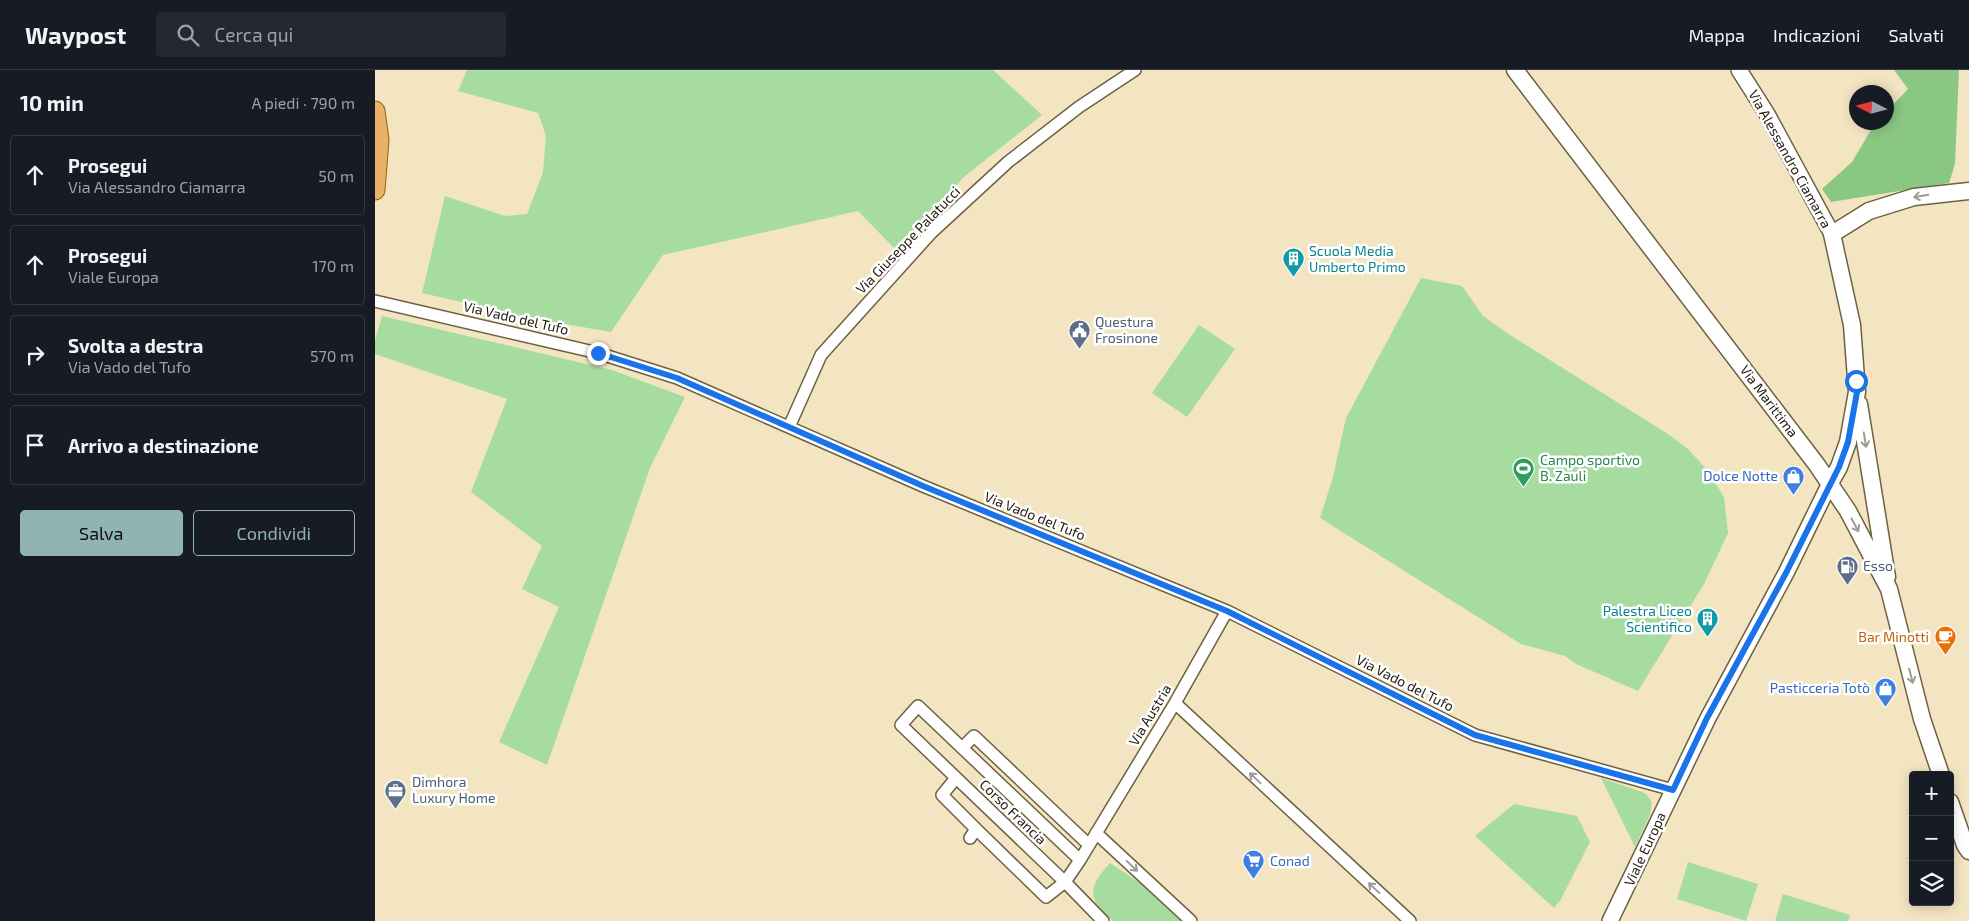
<!DOCTYPE html>
<html lang="it">
<meta charset="utf-8">
<style>
:root{--surface:#171b24;--page:#242831;--text:#f1f3f6;--muted:#9ea1a6;--line:#363941;--accent:#90b4b4}
body{margin:0;font-family:"Exo 2",sans-serif;background:var(--page);color:var(--text)}
.controls{position:absolute;right:15px;bottom:15px;display:grid;overflow:hidden;border-radius:5px;box-shadow:0 2px 12px #0003}
.controls button{width:45px;height:45px;display:grid;place-items:center;padding:0;border:0;border-bottom:1px solid var(--line);background:var(--surface);color:var(--text);font:25px sans-serif}
.compass{position:absolute;left:1474px;top:15px;width:45px;height:45px;border-radius:50%;background:var(--surface);box-shadow:0 2px 12px #0003;rotate:276deg}
.stop{position:absolute;width:15px;height:15px;margin:-11px;border:4px solid #1a73e8;border-radius:50%;background:#fff}
.stop.end{background:#1a73e8;border-color:#fff;box-shadow:0 1px 5px #0008}
.list{margin:0;padding:0;list-style:none}
h2{display:flex;justify-content:space-between;align-items:center;height:65px;margin:0;padding:0 20px;font-size:21px}
h2 small{font-size:16px;font-weight:400;color:var(--muted)}
.list li{display:grid;grid-template-columns:32px 1fr auto;gap:15px;align-items:center;box-sizing:border-box;height:80px;margin:0 10px 10px;padding:0 10px;border:1px solid var(--line);border-radius:5px}
.list b{display:block;font-size:19px;white-space:nowrap}
.list p{margin:0;font-size:16px;white-space:nowrap;color:var(--muted)}
.list em{font-size:16px;font-style:normal;color:var(--muted)}
.actions{display:flex;gap:10px;padding:15px 20px}
.actions a{flex:1;padding:11px 0;border:1px solid var(--accent);border-radius:5px;text-align:center;font-size:18px;color:var(--accent)}
.actions .main{background:var(--accent);color:#111}
.icon{flex:none;width:28px;height:28px;fill:none;stroke:currentColor;stroke-width:2;stroke-linecap:round;stroke-linejoin:round}
.map{position:relative;flex:none;width:1594px;height:851px;overflow:hidden}
header{display:flex;align-items:center;gap:30px;box-sizing:border-box;height:70px;padding:0 25px;background:var(--surface);border-bottom:1px solid var(--line)}
header strong{font-size:24px}
nav{display:flex;gap:28px;margin-inline-start:auto;font-size:18px}
.search{width:350px;height:45px;background:var(--page);display:flex;align-items:center;gap:12px;box-sizing:border-box;padding:0 18px;border-radius:5px;color:var(--muted);font-size:19px}
main{display:flex}
aside{flex:1;background:var(--surface)}
.map>svg:first-child{display:block}
.green{fill:#a7dca0}
.forest{fill:#8ac782}
.lines{fill:none;stroke-linecap:round;stroke-linejoin:round}
.minor-casing{stroke:#6d6142;stroke-width:14}
.tertiary-casing{stroke:#6d6142;stroke-width:18}
.secondary-casing{stroke:#6d6142;stroke-width:19}
.primary-casing{stroke:#995e09;stroke-width:21}
.minor{stroke:#fff;stroke-width:11}
.tertiary{stroke:#fff;stroke-width:15}
.secondary{stroke:#fff;stroke-width:16}
.primary{stroke:#e8b368;stroke-width:19}
.oneway{stroke:#9d9b95}
.route{stroke:#1a73e8;stroke-width:6}
.labels{text-anchor:middle;stroke-width:5;stroke-linejoin:round;paint-order:stroke}
.street-label{font-size:14px;fill:#252013;stroke:#fff}
.culture-label{font-size:14px;fill:#0d838f;stroke:#fff;text-anchor:start}
.service-label{font-size:14px;fill:#4e5e75;stroke:#fff;text-anchor:start}
.leisure-label{font-size:14px;fill:#27864d;stroke:#fff;text-anchor:start}
.shop-label{font-size:14px;fill:#366cbe;stroke:#fff;text-anchor:end}
.food-label{font-size:14px;fill:#c56008;stroke:#fff;text-anchor:end}
</style>
<header>
<strong>Waypost</strong>
<div class="search"><svg class="icon" aria-label="search" viewBox="0 0 24 24"><circle cx="10" cy="10" r="6"/><path d="M15 15l6 6"/></svg>Cerca qui</div>
<nav><a>Mappa</a><a>Indicazioni</a><a>Salvati</a></nav>
</header>
<main>
<aside>
<h2>10 min<small>A piedi · 790 m</small></h2>
<ul class="list">
<li><svg class="icon" aria-label="ahead" viewBox="0 0 24 24"><path d="M12 20V5M6 11l6-6 6 6"/></svg><div><b>Prosegui</b><p>Via Alessandro Ciamarra</p></div><em>50 m</em></li>
<li><svg class="icon" aria-label="ahead" viewBox="0 0 24 24"><path d="M12 20V5M6 11l6-6 6 6"/></svg><div><b>Prosegui</b><p>Viale Europa</p></div><em>170 m</em></li>
<li><svg class="icon" aria-label="right" viewBox="0 0 24 24"><path d="M7 20v-9h11M14 6l5 5-5 5"/></svg><div><b>Svolta a destra</b><p>Via Vado del Tufo</p></div><em>570 m</em></li>
<li><svg class="icon" aria-label="arrive" viewBox="0 0 24 24"><path d="M6 21V4h12l-3 4 3 4H6"/></svg><div><b>Arrivo a destinazione</b></div></li>
</ul>
<div class="actions"><a class="main">Salva</a><a>Condividi</a></div>
</aside>
<div class="map">
<svg width="1594" height="851" viewBox="0 0 1594 851">
<rect width="100%" height="100%" fill="#f3e5c2"/>
<path class="green" d="M92,0H618L667,45L589,107L522,181L483,141L288,185L236,262L161,249L47,223L70,126L130,146L152,144L168,102L171,66L163,43L83,21Z
M1046,208L1087,216L1108,246L1135,265L1293,364L1313,379L1333,401L1349,427L1353,463L1329,514L1263,621L1201,594L1190,586L1146,574L945,448L958,407L971,348Z
M7,246L237,300L310,327L275,398L172,695L124,672L184,537L147,519L167,476L96,422L132,329L0,284V270Z
M824,255L860,279L812,347L777,323Z
M1226,708L1267,722L1271,724L1277,732L1275,745L1260,777Z
M1139,734L1202,746L1215,772L1185,831L1179,838L1100,766Z
M1313,792L1383,814L1371,851L1302,829Z
M735,793L779,822L807,851H738C713,828 711,820 735,793Z
M1408,824L1475,845L1473,851H1400Z"/>
<path class="forest" d="M1519,0H1584L1580,94L1574,113L1456,132L1447,119L1477,92L1500,53L1512,52V41L1533,19Z"/>
<g class="lines">
<defs>
<path id="minor" d="M0,231L223,283L302,308L548,416L852,541L1100,665L1298,720
M414,357L446,285L556,163L633,92L704,37L760,0
M800,633L1035,851
M587,678L599,666L714,775
M581,708L567,725L601,759
M721,763L816,851
M595,768L601,759L671,827L690,812L705,790L800,633L852,541
M705,790L543,636L526,655L690,812L728,851"/>
<path id="tertiary" d="M1364,0L1392,44L1457,164
M1235,851L1333,648L1411,503L1455,413"/>
<path id="secondary" d="M1140,0L1442,395L1473,441L1514,519L1547,649L1566,705
M1484,334L1512,507
M1455,413L1464,397L1473,372L1482,322L1477,255L1457,164L1494,141L1539,127L1594,121
M1575,732L1590,775L1594,781"/>
<path id="primary" d="M0,41L4,70L0,120"/>
</defs>
<use href="#minor" class="minor-casing"/>
<use href="#tertiary" class="tertiary-casing"/>
<use href="#secondary" class="secondary-casing"/>
<use href="#primary" class="primary-casing"/>
<use href="#minor" class="minor"/>
<use href="#tertiary" class="tertiary"/>
<use href="#secondary" class="secondary"/>
<use href="#primary" class="primary"/>
</g>
<defs><path id="oneway-shaft" d="M-6 0H5M1.5-3L5.5 0L1.5 3" fill="none" stroke-width="1.6" stroke-linecap="round" stroke-linejoin="round" transform="scale(1.25)"/></defs>
<g class="oneway">
<use href="#oneway-shaft" transform="translate(1546 126) rotate(171)"/>
<use href="#oneway-shaft" transform="translate(1490 370) rotate(81)"/>
<use href="#oneway-shaft" transform="translate(1480 455) rotate(62)"/>
<use href="#oneway-shaft" transform="translate(1536 606) rotate(75)"/>
<use href="#oneway-shaft" transform="translate(880 708) rotate(-137)"/>
<use href="#oneway-shaft" transform="translate(757 796) rotate(43)"/>
<use href="#oneway-shaft" transform="translate(999 818) rotate(-137)"/>
</g>
<g class="lines">
<path class="route" d="M223,283L302,308L548,416L852,541L1100,665L1298,720L1332,648L1411,503L1464,397L1473,372L1482,322L1481,311"/>
</g>
<defs>
<symbol id="building-pin" viewBox="-11 -11 22 30"><path d="M0 17L-7.5 6A9.5 9.5 0 1 1 7.5 6Z" fill="#0f9aa8" stroke="#fff"/><path d="M-4-6H4V6H1V3H-1V6H-4ZM-2.5-4.3h1.7v1.8h-1.7ZM.8-4.3h1.7v1.8H.8ZM-2.5-1h1.7V.8h-1.7ZM.8-1h1.7V.8H.8Z" fill="#fff"/></symbol>
<symbol id="civic-pin" viewBox="-11 -11 22 30"><path d="M0 17L-7.5 6A9.5 9.5 0 1 1 7.5 6Z" fill="#5c6f8a" stroke="#fff"/><path d="M-.6-6.5H3V-4.5H.6V-3L4-1V1h2V6H-6V1h2V-1L-.6-3ZM-1.2 2.5V6h2.4V2.5Z" fill="#fff"/></symbol>
<symbol id="stadium-pin" viewBox="-11 -11 22 30"><path d="M0 17L-7.5 6A9.5 9.5 0 1 1 7.5 6Z" fill="#2e9e5b" stroke="#fff"/><path d="M0-5a6.5 5 0 1 0 0 10a6.5 5 0 1 0 0-10ZM-3.5-1.8h7v3.6h-7Z" fill="#fff"/></symbol>
<symbol id="shop-pin" viewBox="-11 -11 22 30"><path d="M0 17L-7.5 6A9.5 9.5 0 1 1 7.5 6Z" fill="#3f7fe0" stroke="#fff"/><path d="M-5-2.5h2.3a2.7 3.5 0 0 1 5.4 0H5L5.5 6h-11ZM-1.5-2.5h3a1.5 2.3 0 0 0-3 0Z" fill="#fff"/></symbol>
<symbol id="fuel-pin" viewBox="-11 -11 22 30"><path d="M0 17L-7.5 6A9.5 9.5 0 1 1 7.5 6Z" fill="#5c6f8a" stroke="#fff"/><path d="M-5.5-6h7V0h2V4h1.3V-2.5L3-4.5l.8-.8L6-3V5H2.5V1h-1V6h-7ZM-4.2-4.7v3.2H.2V-4.7Z" fill="#fff"/></symbol>
<symbol id="cafe-pin" viewBox="-11 -11 22 30"><path d="M0 17L-7.5 6A9.5 9.5 0 1 1 7.5 6Z" fill="#e8710a" stroke="#fff"/><path d="M-5.5-4.5H6V0H3Q3 3.5 0 3.5H-2.5Q-5.5 3.5-5.5 0ZM3-3.2v2h1.7v-2ZM-6 4.5H4V6H-6Z" fill="#fff"/></symbol>
<symbol id="office-pin" viewBox="-11 -11 22 30"><path d="M0 17L-7.5 6A9.5 9.5 0 1 1 7.5 6Z" fill="#5c6f8a" stroke="#fff"/><path d="M-6-3h4V-5.5h4V-3h4V5H-6ZM-1-4.5V-3h2v-1.5ZM-6 0V1H6V0Z" fill="#fff"/></symbol>
<symbol id="supermarket-pin" viewBox="-11 -11 22 30"><path d="M0 17L-7.5 6A9.5 9.5 0 1 1 7.5 6Z" fill="#3f7fe0" stroke="#fff"/><path d="M-6-5.5h2.5l.6 2H6L4.5 2H-2.5L-4.4-4H-6ZM-1.5 3.2a1.3 1.3 0 1 0 .1 0ZM3 3.2a1.3 1.3 0 1 0 .1 0Z" fill="#fff"/></symbol>
</defs>
<g fill-rule="evenodd">
<use href="#building-pin" x="906" y="176" width="25" height="34"/>
<use href="#civic-pin" x="692" y="248" width="25" height="34"/>
<use href="#stadium-pin" x="1136" y="386" width="25" height="34"/>
<use href="#shop-pin" x="1406" y="394" width="25" height="34"/>
<use href="#fuel-pin" x="1460" y="484" width="25" height="34"/>
<use href="#building-pin" x="1320" y="536" width="25" height="34"/>
<use href="#cafe-pin" x="1558" y="554" width="25" height="34"/>
<use href="#shop-pin" x="1498" y="606" width="25" height="34"/>
<use href="#office-pin" x="8" y="708" width="25" height="34"/>
<use href="#supermarket-pin" x="866" y="778" width="25" height="34"/>
</g>
<g class="labels">
<g class="street-label">
<text transform="translate(1415 89) rotate(61)" y="5">Via Alessandro Ciamarra</text>
<text transform="translate(533 170) rotate(-46)" y="5">Via Giuseppe Palatucci</text>
<text transform="translate(141 248) rotate(13)" y="5">Via Vado del Tufo</text>
<text transform="translate(1394 331) rotate(53)" y="5">Via Marittima</text>
<text transform="translate(660 446) rotate(22)" y="5">Via Vado del Tufo</text>
<text transform="translate(1030 613) rotate(27)" y="5">Via Vado del Tufo</text>
<text transform="translate(775 645) rotate(-59)" y="5">Via Austria</text>
<text transform="translate(638 742) rotate(44)" y="5">Corso Francia</text>
<text transform="translate(1270 779) rotate(-65)" y="5">Viale Europa</text>
</g>
<g class="culture-label">
<text x="934" y="186">Scuola Media<tspan x="934" dy="16">Umberto Primo</tspan></text>
<text x="1317" y="546" text-anchor="end">Palestra Liceo<tspan x="1317" dy="16">Scientifico</tspan></text>
</g>
<g class="service-label">
<text x="720" y="257">Questura<tspan x="720" dy="16">Frosinone</tspan></text>
<text x="1488" y="501">Esso</text>
<text x="37" y="717">Dimhora<tspan x="37" dy="16">Luxury Home</tspan></text>
</g>
<g class="leisure-label">
<text x="1165" y="395">Campo sportivo<tspan x="1165" dy="16">B. Zauli</tspan></text>
</g>
<g class="shop-label">
<text x="1403" y="411">Dolce Notte</text>
<text x="1495" y="623">Pasticceria Totò</text>
<text x="895" y="796" text-anchor="start">Conad</text>
</g>
<g class="food-label">
<text x="1554" y="572">Bar Minotti</text>
</g>
</g>
</svg>
<div class="controls">
<button>+</button>
<button>−</button>
<button><svg class="icon" aria-label="layers" viewBox="0 0 24 24"><path d="M12 4l9 5-9 5-9-5zM3 14l9 5 9-5"/></svg></button>
</div>
<svg class="compass" viewBox="-18 -18 36 36"><path d="M0-13l5 13h-10z" fill="#e53935"/><path d="M0 13l5-13h-10z" fill="#9ea1a6"/></svg>
<div class="stop" style="left:1481px;top:311px"></div>
<div class="stop end" style="left:223px;top:283px"></div>
</div>
</main>
